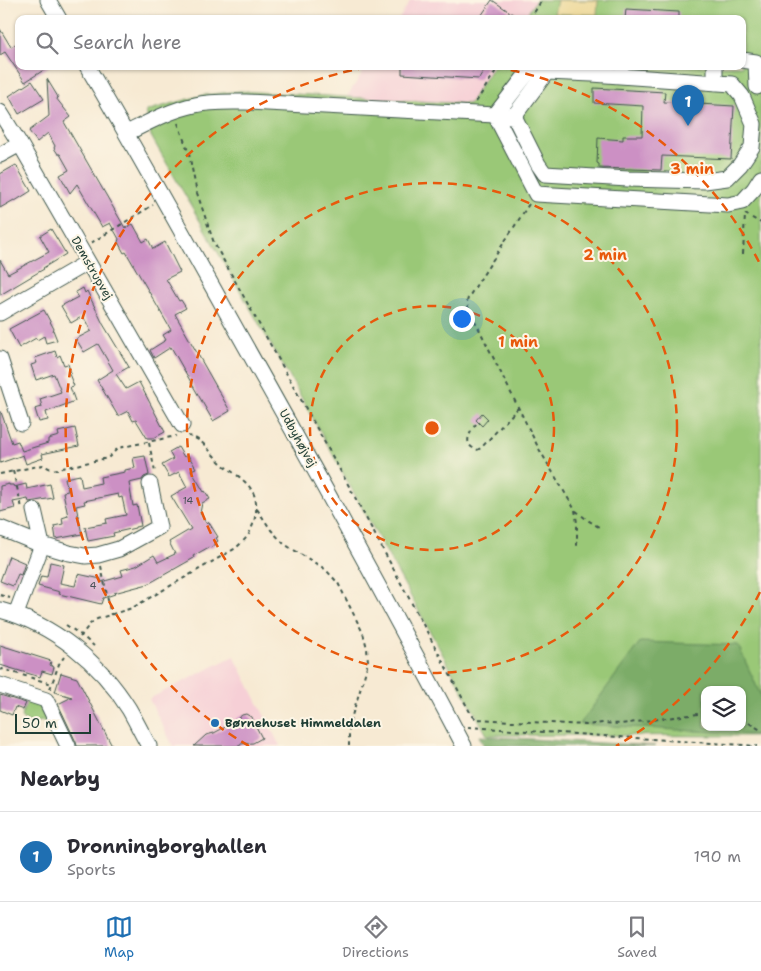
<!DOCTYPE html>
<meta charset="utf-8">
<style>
:root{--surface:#fff;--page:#f7f7f7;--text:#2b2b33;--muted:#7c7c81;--line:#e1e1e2;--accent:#1f6fb2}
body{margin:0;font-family:"Shantell Sans",sans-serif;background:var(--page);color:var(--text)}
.controls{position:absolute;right:15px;bottom:15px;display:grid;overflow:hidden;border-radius:10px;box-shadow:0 1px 4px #0004}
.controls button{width:45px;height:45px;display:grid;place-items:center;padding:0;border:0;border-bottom:1px solid var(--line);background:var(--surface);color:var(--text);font:25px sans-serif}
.scale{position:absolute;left:15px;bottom:12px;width:76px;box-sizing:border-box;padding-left:5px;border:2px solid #1f3d34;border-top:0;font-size:14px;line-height:18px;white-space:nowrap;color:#1f3d34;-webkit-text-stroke:4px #fcf5e5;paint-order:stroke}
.you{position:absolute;left:461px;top:318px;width:18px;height:18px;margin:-12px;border:4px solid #fff;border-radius:50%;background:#1a73e8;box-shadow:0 0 0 8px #1a73e833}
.badge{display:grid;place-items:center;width:32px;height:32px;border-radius:50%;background:var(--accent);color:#fff;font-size:16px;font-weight:700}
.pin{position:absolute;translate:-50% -41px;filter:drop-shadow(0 1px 2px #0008)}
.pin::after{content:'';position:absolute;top:26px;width:18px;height:15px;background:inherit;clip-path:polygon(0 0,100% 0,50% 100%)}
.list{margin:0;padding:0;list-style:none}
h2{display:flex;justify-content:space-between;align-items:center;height:65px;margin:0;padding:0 20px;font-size:21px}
h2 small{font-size:16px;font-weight:400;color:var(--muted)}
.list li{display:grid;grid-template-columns:32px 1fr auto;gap:15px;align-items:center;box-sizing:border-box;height:90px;padding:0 20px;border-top:1px solid var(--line)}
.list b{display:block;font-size:19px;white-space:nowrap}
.list p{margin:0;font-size:16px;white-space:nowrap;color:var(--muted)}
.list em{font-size:16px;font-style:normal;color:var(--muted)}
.icon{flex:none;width:28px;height:28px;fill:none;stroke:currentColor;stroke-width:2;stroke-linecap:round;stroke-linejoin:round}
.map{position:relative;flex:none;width:761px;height:746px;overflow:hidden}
.search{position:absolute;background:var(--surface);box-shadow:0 1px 4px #0004;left:15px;right:15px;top:15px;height:55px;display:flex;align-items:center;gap:12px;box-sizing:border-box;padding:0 18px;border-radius:10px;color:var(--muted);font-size:19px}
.sheet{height:155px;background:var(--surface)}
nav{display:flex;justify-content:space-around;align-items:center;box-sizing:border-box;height:70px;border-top:1px solid var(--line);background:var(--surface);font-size:14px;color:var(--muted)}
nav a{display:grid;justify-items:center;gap:2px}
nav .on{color:var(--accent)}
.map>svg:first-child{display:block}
.built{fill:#f6cfd6}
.green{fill:#9ac877;stroke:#5c8256;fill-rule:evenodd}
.forest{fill:#7bac68;stroke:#4d744e;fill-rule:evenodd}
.sand{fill:#eeda9e;stroke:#868c69}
.building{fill:#cc90c4}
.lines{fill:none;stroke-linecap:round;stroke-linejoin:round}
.minor-casing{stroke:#3f574c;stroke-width:17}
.path{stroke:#3f574c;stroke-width:2;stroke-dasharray:4 4;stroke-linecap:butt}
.minor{stroke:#fff;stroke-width:15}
.ring{fill:none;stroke:#e8590c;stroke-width:2.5;stroke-dasharray:9 6}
.poi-dot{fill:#1f6fb2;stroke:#fcf5e5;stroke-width:2}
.labels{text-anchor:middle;stroke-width:4;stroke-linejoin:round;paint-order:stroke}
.number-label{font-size:10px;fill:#4a5258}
.street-label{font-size:12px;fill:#1f3d34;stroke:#fcf5e5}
.poi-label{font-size:12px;font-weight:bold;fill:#1f3d34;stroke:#fcf5e5;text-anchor:start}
.centre{fill:#e8590c;stroke:#fcf5e5;stroke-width:2.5}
.ring-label{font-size:15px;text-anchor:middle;font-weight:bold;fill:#e8590c;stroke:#fcf5e5;stroke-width:4;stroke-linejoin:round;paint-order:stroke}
</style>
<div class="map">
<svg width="761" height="746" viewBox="0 0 761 746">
<rect width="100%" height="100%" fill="#fcf5e5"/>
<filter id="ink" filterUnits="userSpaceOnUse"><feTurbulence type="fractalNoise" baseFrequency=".02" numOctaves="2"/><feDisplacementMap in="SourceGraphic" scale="10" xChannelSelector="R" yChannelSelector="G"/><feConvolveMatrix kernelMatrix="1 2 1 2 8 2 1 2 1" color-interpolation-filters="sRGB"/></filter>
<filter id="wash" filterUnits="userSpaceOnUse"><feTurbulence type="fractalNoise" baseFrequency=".0096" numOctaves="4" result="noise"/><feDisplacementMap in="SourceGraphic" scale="20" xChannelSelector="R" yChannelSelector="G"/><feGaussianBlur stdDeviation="1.12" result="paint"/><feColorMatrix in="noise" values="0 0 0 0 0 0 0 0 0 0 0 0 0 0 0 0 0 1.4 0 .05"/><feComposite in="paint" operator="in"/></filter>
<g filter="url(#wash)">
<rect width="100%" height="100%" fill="#f7ead3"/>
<path class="built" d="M411,0H536L524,19H399Z
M367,66H493L469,104L346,98Z
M234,656L280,746H173L149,699Z"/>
<path class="green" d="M536,0H761V736L487,735L300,395L151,136L146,111L203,95L240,91L469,104L493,66H742V19H524ZM705,690H742V727H705Z
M26,701L39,705L48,722L46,723L40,721L34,724L23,719L21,717Z"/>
<path class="forest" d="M640,642L738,645L761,696V735L580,724ZM705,690H742V727H705Z
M479,736L655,746H484Z"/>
<path class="sand" d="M557,0H598L597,15L554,14Z"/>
<g id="blocks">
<path class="building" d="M492,0L520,19H479Z
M626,9L679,12V19H625Z
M0,29L11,47L19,42V66H50L25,82L5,52L0,55Z
M402,66H487L479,79L402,74Z
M47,79L58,97L56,98L71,117L64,122L125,228L133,224L143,242L148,239L153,249L165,242L180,272L166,279L179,301L181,300L186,308L175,314L230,411L213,421L171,347L154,358L150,350L166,340L163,335L171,330L126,252L124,253L118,242L119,239L110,223L102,227L77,184L70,193L60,175L69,170L60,154H58L54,148L55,146L48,133L37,142L29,131L49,116Z
M32,81L44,99L19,114L9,96Z
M594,88L665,92L664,102L734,106L731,159L662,156L661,170L599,168V164L597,163L598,138L623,140V136H642L643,106L594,103Z
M16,165L31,191L15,201L14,200L0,208V174Z
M51,229L66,254L43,268L44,269L37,273L0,295V260L8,274L49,252L40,236Z
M83,288L85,293L87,291L103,324L129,367L116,374L126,389L139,382L165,432L154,438H147L136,420L133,421L128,411L118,416L97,380L113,370L98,344L84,352L76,339L91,331L83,316L71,323L61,306L78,297L76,292Z
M44,310L54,329L53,330L57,340L46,343L44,336L37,340L36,338L19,348L9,329Z
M55,351L57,357L60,355L64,365L68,364L71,373L69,374L74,386L70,387L75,401L46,412L48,420L39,422L35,409L42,407L40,399L61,392L54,374L36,380L31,365L37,363L35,358Z
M0,412H1L12,443L18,441L22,451L48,443V439L59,436L58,432L75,428L79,446L42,454L43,458L26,464L23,455L0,463Z
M482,413L488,419L482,426L476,420Z
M178,447L184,457L188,455L196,468L191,470L204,492L205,491L210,499L202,503L200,513L206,523L208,521L218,537L216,538L218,541L215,543L216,544L210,548L209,547L193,556L194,558L148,584L114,593L115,594L103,598L101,604L59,594L60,592L38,586L41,576L47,577L50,562L64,565L60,583L75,586L78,574L101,579V582L123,576L121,570L136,566L154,555L158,562L175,554L169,542L191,529L171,496L187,487L179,472L169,477L162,465L173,459L169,452Z
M145,456L149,475L144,477L142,480L129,483L133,506L137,505L141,526L135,527V528L113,533L114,536L88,541L85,527L107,523L106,519L126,515L122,497L119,498L118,494L84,501L85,504L76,506L82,534L56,539L54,526L63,524L62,518L68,516L63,492L68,491L65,478L80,475L82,487L101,483L100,477L125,472V470L135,468L133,458Z
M9,484V485H13L14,487L26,484L27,489L50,484L53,498L29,502L28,499L13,502L15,508L0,512V486Z
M9,556L25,563L21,575L18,574L13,586L0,581Z
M0,645L51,661L50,665L54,667L52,674L42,671L40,677L0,665Z
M61,673L77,678L112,746H77L76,742L58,704L72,697L55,692Z
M0,695L26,703L23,710L15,707L12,715L0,710Z
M246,714L251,717L262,738L253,743L240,744V746H194L206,735L214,733L233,723L237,719L242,715Z"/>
</g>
</g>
<g filter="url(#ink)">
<use href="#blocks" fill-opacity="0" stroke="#3f574c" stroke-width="1"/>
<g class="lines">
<defs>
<path id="minor" d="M48,0L59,19
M742,60L756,62L757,87
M87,66C140,156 190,247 241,338C317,473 392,609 464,746
M533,66L495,115L536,194L728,205L742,202L754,189L761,178
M547,72L592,74L732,84L742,96L754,124L752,147L740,165L727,178L705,181L628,179L545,174L538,164L514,116Z
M715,83V66
M0,112L20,144L182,425
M127,133C149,122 171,110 195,105C212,101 229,102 246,102L514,116
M0,155L20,144
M0,313L88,262
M0,359L21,423
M0,528L42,545L69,553L85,556L98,555L119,549L159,527L150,484
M0,610C53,624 100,662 129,709C136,721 142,734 149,746
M16,614L42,545L34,510
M0,685L46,700L68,746"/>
</defs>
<use href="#minor" class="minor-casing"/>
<path class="path" d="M530,19L542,0
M476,102L499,66
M178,123L189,154L197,193L214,243L350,488L471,714L476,719L586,725L603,723L621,724L705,713
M529,204L468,298L467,302L468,307L539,449L575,510L586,519L602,529
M745,214L761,223
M91,243L153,205
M743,254L745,214
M476,424C471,431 463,442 473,448C477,451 477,450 481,448L518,408
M149,443L155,472
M13,471L22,508
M0,474L43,465L53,470L108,458L118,448L176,436
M257,509L271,530L284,544L325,569L338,583L363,633L367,648L368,662L363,681L349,725V746
M575,510L577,523V546
M101,566L111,615
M0,595L10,598
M66,625L81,635L94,646
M80,637L90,624L97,619L132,608L236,548C240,544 246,539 249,534C258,515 261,496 244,481C237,474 227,469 220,462C209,452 204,439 188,436
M0,670L2,669L52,684
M50,689L59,664L64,657
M742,719L761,730
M468,727L757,746"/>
<use href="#minor" class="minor"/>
</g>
</g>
<g class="ring">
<circle cx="432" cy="428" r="122"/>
<circle cx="432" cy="428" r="245"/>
<path d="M760 592A367 367 0 0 1 616 746M249 746A367 367 0 0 1 368 67M496 67A367 367 0 0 1 760 264"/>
</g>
<circle class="poi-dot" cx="215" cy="723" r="5"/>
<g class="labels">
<g class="number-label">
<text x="188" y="504">14</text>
<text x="93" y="589">4</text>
</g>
<g class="street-label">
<text transform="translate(92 268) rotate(60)" y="4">Demstrupvej</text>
<text transform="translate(298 438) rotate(61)" y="4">Udbyhøjvej</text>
</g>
<g class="poi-label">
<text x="225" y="727">Børnehuset Himmeldalen</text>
</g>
</g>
<circle cx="432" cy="428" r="8" class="centre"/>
<g class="ring-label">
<text x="692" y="174">3 min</text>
<text x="605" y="260">2 min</text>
<text x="518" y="347">1 min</text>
</g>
</svg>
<div class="controls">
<button><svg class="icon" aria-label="layers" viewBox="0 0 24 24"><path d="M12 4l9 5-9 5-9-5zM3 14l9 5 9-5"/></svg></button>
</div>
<div class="scale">50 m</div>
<div class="you"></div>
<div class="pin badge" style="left:688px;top:126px">1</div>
<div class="search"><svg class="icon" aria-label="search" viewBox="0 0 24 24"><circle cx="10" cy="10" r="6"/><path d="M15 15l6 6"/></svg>Search here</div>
</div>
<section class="sheet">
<h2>Nearby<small></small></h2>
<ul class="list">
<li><span class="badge">1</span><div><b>Dronningborghallen</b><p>Sports</p></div><em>190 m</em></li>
</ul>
</section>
<nav>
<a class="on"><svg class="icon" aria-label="map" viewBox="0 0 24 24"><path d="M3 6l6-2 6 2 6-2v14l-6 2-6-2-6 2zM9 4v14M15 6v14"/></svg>Map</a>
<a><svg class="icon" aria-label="directions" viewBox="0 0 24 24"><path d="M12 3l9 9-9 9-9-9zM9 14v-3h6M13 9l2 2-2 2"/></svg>Directions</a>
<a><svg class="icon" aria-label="saved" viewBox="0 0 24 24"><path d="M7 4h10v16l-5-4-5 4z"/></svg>Saved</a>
</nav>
